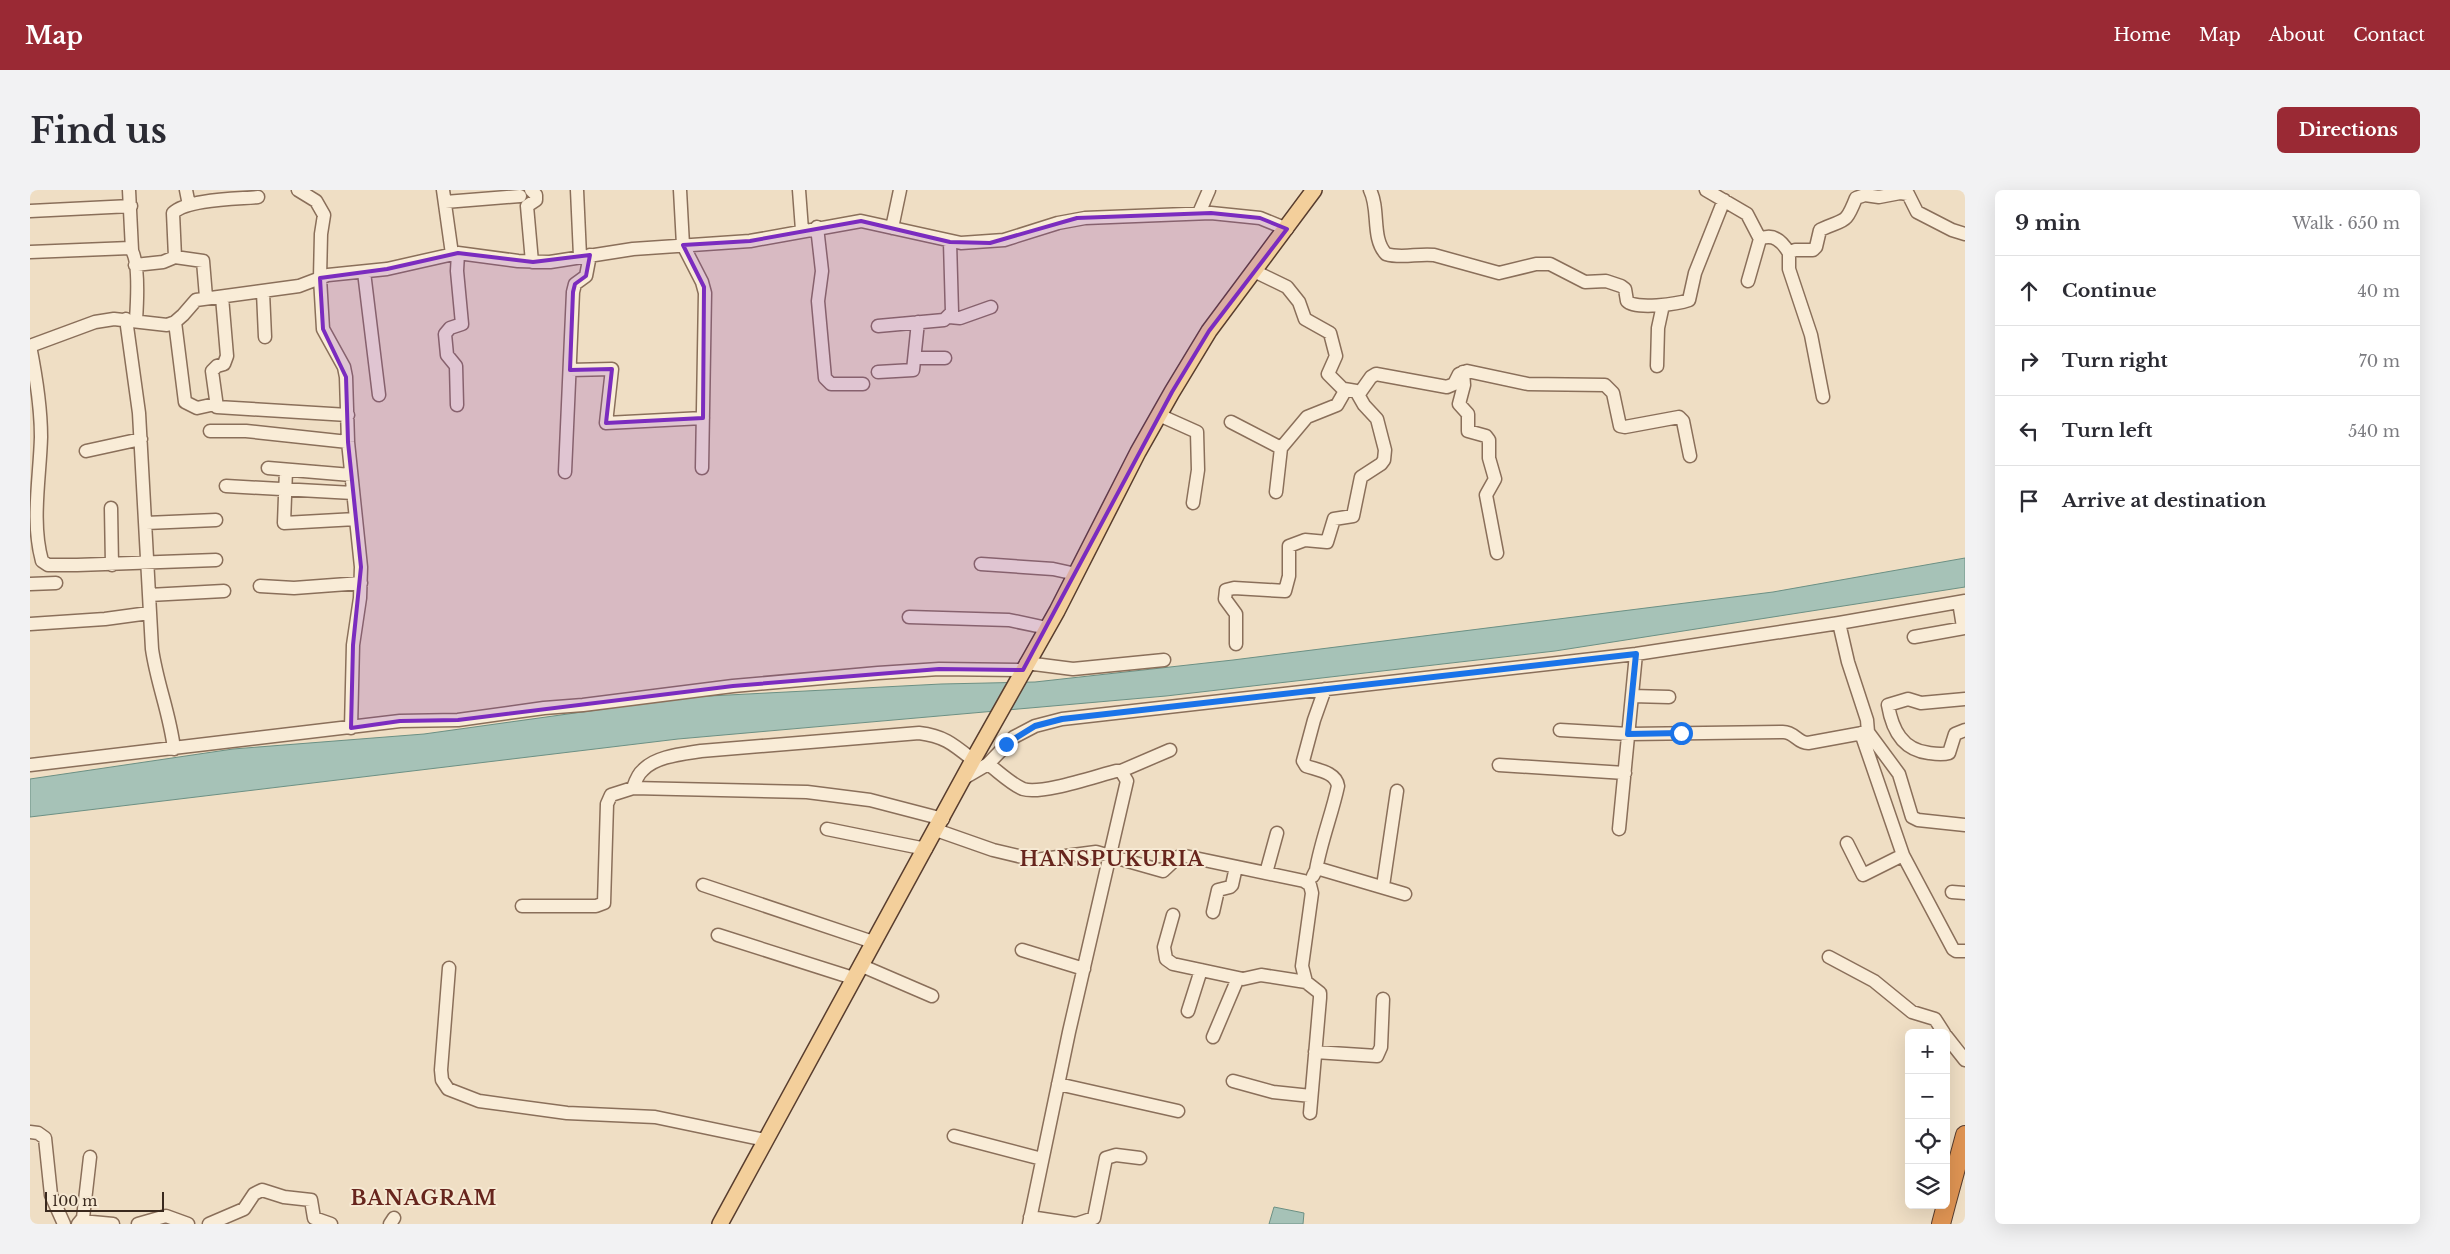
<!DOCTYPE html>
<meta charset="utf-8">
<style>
:root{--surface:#fff;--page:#f2f2f3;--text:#2b2b33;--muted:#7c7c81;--line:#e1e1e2;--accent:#9a2934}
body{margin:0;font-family:"Libre Baskerville",serif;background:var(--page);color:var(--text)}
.controls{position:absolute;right:15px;bottom:15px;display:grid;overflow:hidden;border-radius:8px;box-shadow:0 5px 20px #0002}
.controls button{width:45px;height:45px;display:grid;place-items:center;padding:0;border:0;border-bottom:1px solid var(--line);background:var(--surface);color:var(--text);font:25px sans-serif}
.scale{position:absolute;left:15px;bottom:12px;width:119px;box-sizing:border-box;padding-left:5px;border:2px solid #3a291e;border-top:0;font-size:14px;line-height:18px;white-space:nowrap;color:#3a291e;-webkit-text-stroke:4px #f6e9d3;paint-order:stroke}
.stop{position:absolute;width:15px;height:15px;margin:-11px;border:4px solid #1a73e8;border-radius:50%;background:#fff}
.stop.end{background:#1a73e8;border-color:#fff;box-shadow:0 1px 5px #0008}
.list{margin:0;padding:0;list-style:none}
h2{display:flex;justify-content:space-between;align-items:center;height:65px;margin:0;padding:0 20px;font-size:21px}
h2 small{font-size:16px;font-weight:400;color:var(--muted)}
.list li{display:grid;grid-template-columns:32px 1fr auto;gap:15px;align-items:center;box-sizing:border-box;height:70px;padding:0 20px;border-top:1px solid var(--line)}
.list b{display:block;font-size:19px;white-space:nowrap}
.list em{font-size:16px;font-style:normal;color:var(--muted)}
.icon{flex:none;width:28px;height:28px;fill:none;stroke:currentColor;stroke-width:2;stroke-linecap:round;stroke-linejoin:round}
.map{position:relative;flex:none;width:1935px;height:1034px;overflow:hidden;border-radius:8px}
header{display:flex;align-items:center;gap:30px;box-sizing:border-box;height:70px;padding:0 25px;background:var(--accent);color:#fff}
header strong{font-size:24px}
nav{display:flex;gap:28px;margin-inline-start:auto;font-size:18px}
.intro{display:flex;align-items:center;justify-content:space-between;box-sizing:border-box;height:120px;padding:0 30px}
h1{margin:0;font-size:35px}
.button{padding:12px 22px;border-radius:8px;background:var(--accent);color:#fff;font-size:18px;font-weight:700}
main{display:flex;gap:30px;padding:0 30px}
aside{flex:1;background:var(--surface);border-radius:8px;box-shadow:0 5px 20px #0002}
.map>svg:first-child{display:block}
.water{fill:#a6c2b7;stroke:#6c9084}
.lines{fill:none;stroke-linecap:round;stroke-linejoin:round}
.minor-casing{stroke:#8a6f5a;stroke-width:15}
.major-casing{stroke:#583d2e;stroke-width:18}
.highway-casing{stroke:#583d2e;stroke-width:20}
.minor{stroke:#f9ecd7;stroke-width:12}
.major{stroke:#f3cf9b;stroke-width:15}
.highway{stroke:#df9453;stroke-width:18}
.route{stroke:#1a73e8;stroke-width:6}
.marked{fill:#7b2cbf;fill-opacity:0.2;stroke:#7b2cbf;stroke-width:4;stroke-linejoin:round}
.labels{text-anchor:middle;stroke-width:4;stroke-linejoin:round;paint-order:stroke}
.district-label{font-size:20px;font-weight:bold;letter-spacing:1px;fill:#67251d;stroke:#f6e9d3}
</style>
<header>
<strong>Map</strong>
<nav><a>Home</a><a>Map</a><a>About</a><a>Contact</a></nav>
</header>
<div class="intro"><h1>Find us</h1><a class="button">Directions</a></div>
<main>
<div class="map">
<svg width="1935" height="1034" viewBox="0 0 1935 1034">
<rect width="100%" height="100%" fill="#efdec4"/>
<path class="water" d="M1935,368V397L1525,461L1136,506L648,549L0,627V589L203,559L394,544L660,507L911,494L1005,492L1203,470L1743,402Z
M1244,1017L1274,1023L1273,1034H1239Z"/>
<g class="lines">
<defs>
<path id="minor" d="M99,0L102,60
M156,0L159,15
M268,0L286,11L294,25L291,44L290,88L293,139L314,177L316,187L318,252L331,377L330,408L323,455L321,538
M413,0L422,64
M547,0L550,66
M650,0L653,55L672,92L675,103L672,278
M769,0L772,40
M1340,0C1350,20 1341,48 1356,64C1372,69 1388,63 1404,65L1469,83L1506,74H1520L1555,92L1576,91L1591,96L1595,99L1597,111C1605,120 1648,114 1659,110L1665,83L1694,10
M1676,0L1717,24L1730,49
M415,12L490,6
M497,16L502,72
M497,16L506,10V5L501,0
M0,21L101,16
M1169,23L1179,0
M787,37L792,81L788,111L795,188L801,194H833
M862,38L870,0
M0,62L100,58C110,68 107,115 106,130
M105,75L133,72L145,67
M1224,81L1257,97L1269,112L1275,129L1300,143L1306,166L1298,184L1315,201L1307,215L1277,227L1251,258L1246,302
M334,82L349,205
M1718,91L1730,49C1743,43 1752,51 1759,63
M233,102L235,147
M176,107L173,71L145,67L143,23C157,9 207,9 228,7
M192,107L197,166L194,174L187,176L182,181L187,217L318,225
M919,127L930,128L961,117
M96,129L109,223L122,459C127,494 140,524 144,559
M145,132L155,212L167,218L185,214
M848,136L914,130L922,122L920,52
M0,156L65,132L84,129L137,135L145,132L153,125L166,110L269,96L298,85L357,79L428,63L488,71L520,72L603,59L720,51L831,31L931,53L974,50L1028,33L1055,28L1181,23L1230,28L1257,39
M0,156C6,186 11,216 11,247C10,287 1,332 12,371L18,375H47L186,370
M886,168H915
M1627,176L1628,138L1633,115
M540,180L582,179L576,233L673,228
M848,182L883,180L888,132
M1433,182L1434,195L1429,214L1438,224V241L1456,246L1459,250V268L1465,289L1456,305L1467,363
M1329,204L1341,187L1346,184L1417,197L1424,194L1429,184L1437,181L1498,194L1575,195L1583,203L1590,236L1595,237L1649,227L1653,231L1660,266
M1793,207L1781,145L1759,79V63L1765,60H1783L1786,57L1790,40C1815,28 1815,36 1826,8L1835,5L1849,7L1870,3L1878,4L1887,22L1922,40L1935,44
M427,215L426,176L417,165L415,144L420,138L432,134L427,81L428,63
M1129,225L1167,242L1168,280L1163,313
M1201,232L1251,258
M180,241H216L318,252
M56,261L111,249
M238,278L321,285
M256,280L254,333L326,329
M535,282L543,102L545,94L556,86L560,65
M196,296L323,303
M81,318L82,375
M116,333L186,330
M951,374L1023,379L1046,384
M0,394L26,393
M230,396L264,398L331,393
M119,405L194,401
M1930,418L1933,437
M879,427L979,430L1017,438
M1809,433L1818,472L1837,530L1838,542
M0,434L75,429L119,423
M1884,447L1935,438
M1206,454V424L1195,409L1196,400L1204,398L1255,401L1259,386V356L1275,350L1297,352L1304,329L1323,326L1331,287L1351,274L1354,270L1355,260L1347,229L1334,215L1326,201L1314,199
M996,473L1043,479L1134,470
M1602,506L1639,507
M1935,509L1891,513L1878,509L1858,515C1862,539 1872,560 1899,563C1906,564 1912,565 1919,563L1925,544L1935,540
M1530,540L1599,544L1753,542C1765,542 1767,553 1778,553L1838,542L1869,584L1882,627L1888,630L1935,635
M1831,543L1873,665L1923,759L1926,761H1935
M958,574C969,582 981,594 993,599C1011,605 1066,586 1086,581H1091L1097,591L1039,842L999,1034
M0,575L370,531L428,530L514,518L553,515L703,496L848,483L909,479L993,480
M1469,575L1595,583
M1091,581L1140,560
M934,588L958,574L984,547L1005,536L1032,529L1606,464L1809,433L1935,411
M603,598C605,592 608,584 613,580C626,566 653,564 671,561L889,543C914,546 923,554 943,570
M797,639L896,659
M1589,639L1606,464
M906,640L963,660L1005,670L1066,662L1133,681L1148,667L1155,666L1274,691L1280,695L1282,703L1272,776L1276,792L1290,803V808L1280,923
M1817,653L1833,685L1873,665
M1286,680C1291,651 1302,624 1308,596C1306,582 1287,580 1276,576L1273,571L1284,530L1295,499
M1236,683L1247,643
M1283,686L1286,680L1290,679L1375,704
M673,695L843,752
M1353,696L1367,601
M1922,702L1935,703
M492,716H566L574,713L577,614L581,605L603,598L777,602L840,610L913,629
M1183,722L1188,700L1200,697L1202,695L1206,677
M1143,725L1134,757L1136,769L1143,774L1213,789L1231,785L1276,792
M688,745L823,788
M992,760L1054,779
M1799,767L1844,791L1882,822L1905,829L1914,843
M830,775L902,806
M419,778L411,880L412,890L418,899L449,911L537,923L625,927L735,950
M1158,821L1171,780
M1916,846L1935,870
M1183,847L1208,788
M1285,862L1347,866L1351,857L1353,809
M1203,891L1243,902L1281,906
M1028,894L1148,921
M0,942L8,943L15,948L21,1005L34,1034
M924,946L1012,969
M1000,1027L1046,1034
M51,1031L83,1034
M48,1034L53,1028L60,967
M108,1034L136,1026L158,1034
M179,1034L214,1019L224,1004L232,1000L254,1007L281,1010L284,1028L301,1034
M360,1034L364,1028
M1046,1034L1064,1028L1076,968L1086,965L1110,968"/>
<path id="major" d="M690,1034L943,570L1027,421L1108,262L1142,202L1179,141L1284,0"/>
<path id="highway" d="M1916,1015L1935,945
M1911,1034L1916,1015"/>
</defs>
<use href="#minor" class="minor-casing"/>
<use href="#major" class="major-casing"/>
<use href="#highway" class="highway-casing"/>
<use href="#minor" class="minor"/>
<use href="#major" class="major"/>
<use href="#highway" class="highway"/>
</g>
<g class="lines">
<path class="route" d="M976,554L1005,536L1032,529L1606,464L1598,544L1651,543"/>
</g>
<path class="marked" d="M1181,23L1230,28L1257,39L1179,141L1142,202L993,480L909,479L703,496L428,530L370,531L321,538L323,455L331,377L318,252L316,187L293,139L290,88L357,79L428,63L503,72L560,65L556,86L545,94L543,102L540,180L582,179L576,233L673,228L674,97L653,55L720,51L831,31L920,52L960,53L1047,28Z"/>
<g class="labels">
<g class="district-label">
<text x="1082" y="676">HANSPUKURIA</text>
<text x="394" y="1015">BANAGRAM</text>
</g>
</g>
</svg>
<div class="controls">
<button>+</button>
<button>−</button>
<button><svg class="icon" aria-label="locate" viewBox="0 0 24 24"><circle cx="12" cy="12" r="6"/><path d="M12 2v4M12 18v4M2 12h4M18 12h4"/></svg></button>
<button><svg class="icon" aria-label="layers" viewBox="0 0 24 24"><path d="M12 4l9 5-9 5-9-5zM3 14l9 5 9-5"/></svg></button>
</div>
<div class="scale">100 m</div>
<div class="stop" style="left:1651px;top:543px"></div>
<div class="stop end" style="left:976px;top:554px"></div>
</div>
<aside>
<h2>9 min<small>Walk · 650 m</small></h2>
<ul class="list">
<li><svg class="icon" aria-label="ahead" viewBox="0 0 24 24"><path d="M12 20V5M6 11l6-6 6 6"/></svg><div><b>Continue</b></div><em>40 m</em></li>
<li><svg class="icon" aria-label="right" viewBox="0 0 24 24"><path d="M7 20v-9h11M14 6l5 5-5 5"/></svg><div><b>Turn right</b></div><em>70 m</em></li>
<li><svg class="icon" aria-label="left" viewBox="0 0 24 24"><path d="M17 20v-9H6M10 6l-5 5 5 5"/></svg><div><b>Turn left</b></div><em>540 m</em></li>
<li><svg class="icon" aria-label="arrive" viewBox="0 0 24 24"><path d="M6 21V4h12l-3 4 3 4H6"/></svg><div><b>Arrive at destination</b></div></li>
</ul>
</aside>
</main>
